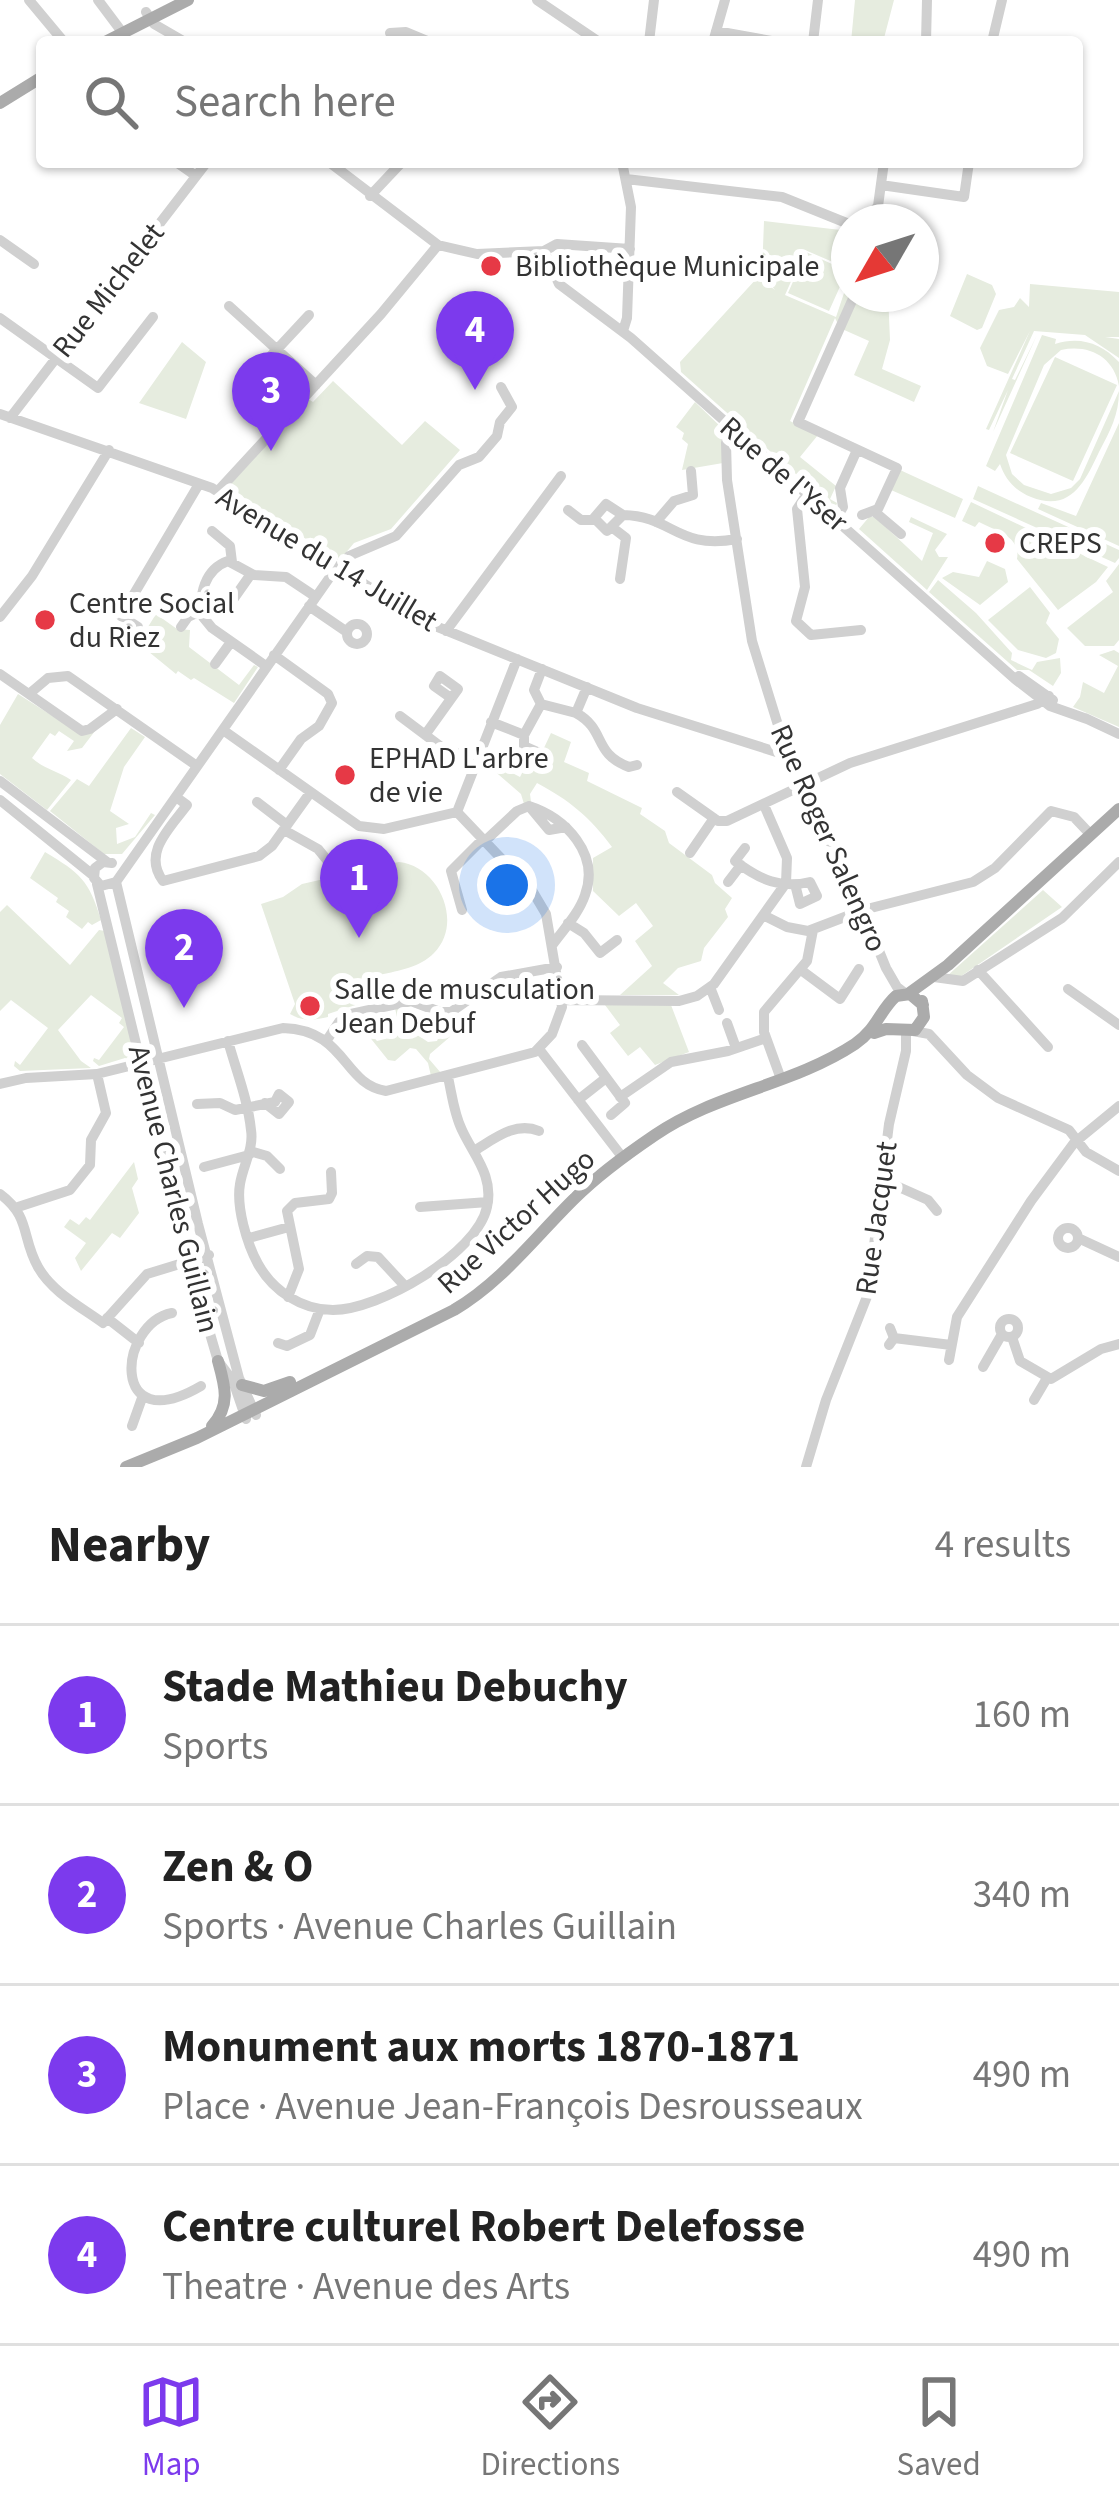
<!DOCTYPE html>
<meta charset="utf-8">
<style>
:root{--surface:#fff;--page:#f2f2f2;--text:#222;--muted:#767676;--line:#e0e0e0;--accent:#7c3aed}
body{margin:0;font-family:"Source Sans 3",sans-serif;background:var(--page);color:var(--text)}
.compass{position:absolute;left:831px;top:204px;width:108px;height:108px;border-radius:50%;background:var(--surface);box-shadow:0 3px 9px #0004;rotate:231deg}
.you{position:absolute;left:507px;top:885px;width:42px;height:42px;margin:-30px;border:9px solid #fff;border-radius:50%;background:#1a73e8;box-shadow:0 0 0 18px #1a73e833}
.badge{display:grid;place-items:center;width:78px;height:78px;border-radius:50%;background:var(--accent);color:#fff;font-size:39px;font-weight:700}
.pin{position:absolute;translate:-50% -99px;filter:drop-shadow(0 3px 6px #0008)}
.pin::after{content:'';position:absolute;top:63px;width:42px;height:36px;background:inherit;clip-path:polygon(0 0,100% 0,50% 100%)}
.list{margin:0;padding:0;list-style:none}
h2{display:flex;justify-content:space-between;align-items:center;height:156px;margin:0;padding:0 48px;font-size:51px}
h2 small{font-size:39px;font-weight:400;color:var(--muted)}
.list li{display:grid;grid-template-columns:78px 1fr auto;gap:36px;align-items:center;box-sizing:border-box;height:180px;padding:0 48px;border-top:3px solid var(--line)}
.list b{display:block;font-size:45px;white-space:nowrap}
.list p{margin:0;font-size:39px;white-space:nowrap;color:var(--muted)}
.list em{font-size:39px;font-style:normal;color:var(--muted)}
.icon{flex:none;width:66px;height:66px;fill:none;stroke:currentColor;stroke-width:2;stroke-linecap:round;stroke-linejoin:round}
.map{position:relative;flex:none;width:1119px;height:1467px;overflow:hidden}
.search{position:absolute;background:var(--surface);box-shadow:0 3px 9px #0004;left:36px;right:36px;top:36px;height:132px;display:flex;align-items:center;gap:30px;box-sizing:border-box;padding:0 42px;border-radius:12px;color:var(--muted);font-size:45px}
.sheet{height:876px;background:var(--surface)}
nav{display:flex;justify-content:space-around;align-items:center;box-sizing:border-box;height:168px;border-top:3px solid var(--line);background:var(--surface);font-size:33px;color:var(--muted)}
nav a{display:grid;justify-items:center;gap:6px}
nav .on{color:var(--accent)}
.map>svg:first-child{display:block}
.green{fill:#e6ecdf}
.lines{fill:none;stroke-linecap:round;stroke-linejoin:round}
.minor{stroke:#d0d0d0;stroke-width:10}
.major{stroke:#ababab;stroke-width:12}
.poi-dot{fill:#e63946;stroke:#fff;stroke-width:4.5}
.labels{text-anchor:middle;stroke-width:12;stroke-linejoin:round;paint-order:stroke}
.poi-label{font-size:30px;fill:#333;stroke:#fff;text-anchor:start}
.street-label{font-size:30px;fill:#333;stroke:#fff}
</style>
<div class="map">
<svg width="1119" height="1467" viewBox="0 0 1119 1467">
<rect width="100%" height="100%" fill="#fff"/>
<path class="green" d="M855,0H894L883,42H851Z
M764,221L849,231V269L805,250L785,295L836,317L847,284L849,294H853L839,326L835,318L790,421L818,435L800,457L836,486L830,499L837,503L835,509L681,372L680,362L758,277L775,290L762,274Z
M806,252L847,271L829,311L788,293Z
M967,274L992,285L996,294L982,328L977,330L950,316Z
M1030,284L1119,292V337H1105L1119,339V358L1085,335L1034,331L1012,379L1015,380L1037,335L993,432L1008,390L989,430L986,429L1030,331L1008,374L987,366L980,348L999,310L1014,307L1020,298L1029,307Z
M858,294H888L890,340L882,369L921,386L914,402L854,375L869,341L842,329Z
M1042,335L1056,339L1055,344C1080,336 1101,343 1119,362V386C1114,357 1089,344 1061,350L1044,365L1006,455L1012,474L1024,485L1051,494L1071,488L1080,479L1119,391C1119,415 1110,431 1099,452C1085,482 1070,513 1031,497C1015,491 1005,479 1000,464L995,471L986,466Z
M182,342L206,362L186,419L139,403Z
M1055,357L1117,385L1073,481L1010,453Z
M333,381L402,445L425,421L460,450L391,529L354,543L339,561L228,487L308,399L313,402Z
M695,402L721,427L723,463L682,470L688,444L682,439L684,433L676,427Z
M1119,423V546L1038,509L1041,503L1076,516Z
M900,470L963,499L955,518L891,490Z
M978,486L1119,550V558L1115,563L973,499Z
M971,502L1108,567L1096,582L1058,610L1017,559C1021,536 996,531 979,522L975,527L962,521Z
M869,517H875L922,561L933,533L909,522L911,517L947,534L935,550L939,557H948L927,590L859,529Z
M987,561L1005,569L1008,582L980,605L942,578L953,572L979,577Z
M1119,564V640L1114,646H1085L1067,628L1113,592L1106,581Z
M938,580L976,613L1012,653L1011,660L1032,670L1037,662L1060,658L1061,673L1053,686L1029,670H1017L929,592Z
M1030,587L1050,613L1046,623L1059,639L1056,653L1046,658L1018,650L988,620Z
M156,614L177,629L190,630L189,647L239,685L254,665L258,667L234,703L194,678L191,680L178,671L176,674L138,643Z
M1114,650L1119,653V727L1073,707L1080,697L1083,682L1104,693L1118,666L1099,655Z
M18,694L76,731H95L82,748L67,751L74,741L59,731L55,736L50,733L32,758C44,769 58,771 71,780L47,810L0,774V725Z
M131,728L145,737L124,767L110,811L129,824L116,828L117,844L135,837L151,813L155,815L122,854H104L50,811L77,779L89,786Z
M551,733L571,742L564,762L589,773L587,781L642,808L640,814L665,831L669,843L712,875L715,883L732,898L725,909L728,917L704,948L701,961L678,968L663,983L679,995H620L652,966L635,941L653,926L636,903L619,916L593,891V858L612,847C590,817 569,800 537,783L530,794L531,802L524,804L521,794L484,762L486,759L520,777L526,765L536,771L545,757L543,750Z
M45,852C80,873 89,880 101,920L92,925L88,922L82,929L66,917L69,911L56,902L58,898L30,878Z
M399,862C439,866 464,923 434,953C419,968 400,970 380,975L383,996L328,1014V1017C315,1020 303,1022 290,1014L295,1004L261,904L283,897L302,884Z
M1043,890L1062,907L957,979L947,976Z
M7,905L70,965L99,930L105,931L127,1014L133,1060L125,1058L99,1066L93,1061L94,1058L99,1060L124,1027L119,1023L122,1018L91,995L58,1030L81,1061L91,1068L20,1071L14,1066L15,1061L20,1065L48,1028L11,1000L0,1011V912Z
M412,1005L401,1012L404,1026L428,1042L437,1041L448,1017L459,1013L465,1024L430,1054L429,1059L441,1073L431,1076L428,1063L416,1049L410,1048L395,1061L388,1060L360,1025L353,1024L365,1015L369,1032L377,1041L397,1036L400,1031L395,1008Z
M605,1005H671L689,1052L655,1065L640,1047L628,1056L610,1033L620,1025Z
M134,1162L138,1179L132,1188L139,1213L120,1238L112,1233L81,1271L75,1258L86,1243L64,1227L70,1219L79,1225L86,1217L90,1220Z"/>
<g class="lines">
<path class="minor" d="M29,0L64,42
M98,0L122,32
M537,0L599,42
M146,12L154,24L185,42
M716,31L777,42
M390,33L406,32L430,42
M649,42L654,0
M713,42L725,0
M813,42L818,0
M926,42L927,0
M992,42L1002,0
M176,162L196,176
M329,162L438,245L477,254L544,251L559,284L631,338L1015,679L1050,706L1087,719
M434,162L436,163
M622,162L631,207L627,318L623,331
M626,179L782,197L849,224
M881,185L964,197L969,162
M370,196L402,162
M864,222L878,206L884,162
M0,240L34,264
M544,251L557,244L630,249
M855,294L798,422L897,468L878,509L862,515
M229,306L316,385
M0,318L98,388L153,317
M243,386L309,315
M0,414L212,488L423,621L637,708L789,756
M10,418L207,162
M730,426L726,443L727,480L752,641L786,751L857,897L886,968L897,987L906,994
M218,491L381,314L438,245
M807,494L797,509L805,587L796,621L811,635L861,630
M568,510L581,520H594
M875,512L901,534
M623,515L606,504L594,518L607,531L623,515C673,516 677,550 737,539
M836,519L843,507L840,488L857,450
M656,522L674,501L693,495L691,471
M613,528L626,538L620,579
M212,531L230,546L232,562
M340,569L349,556L396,536L459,465L479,457L497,436L500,422L512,407L501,387
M232,601L251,574
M309,606L347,632
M0,617L32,576L109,450
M347 634a10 10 0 1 1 20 0a10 10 0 1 1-20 0Z
M138,627L121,616L199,484
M181,627L188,617L201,611
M446,631L561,476
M274,655L328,694L332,703L319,726L301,739L279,770
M215,664L231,642
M266,666L212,628L203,617C198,595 205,569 228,561L254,575L286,577L316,597
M0,674L82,731L90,729L117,709
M1019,676L1053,700
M29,694L48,678L68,676L197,766
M541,704L534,690L542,669
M576,713C607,730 592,753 629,767L637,765
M400,716L440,746L476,761
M1085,718L1119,734
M491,722L524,735L541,704L576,713L587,687
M223,730L359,826L384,829L457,812
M425,735L458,689L440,676L434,686L451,698
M524,735V746L542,754
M0,781L107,862
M677,792L718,821H727L850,763L1037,704L1049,696
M176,797L187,805C170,828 142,853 163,881L259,856L272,846L310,793
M0,800L94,876
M257,802L287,825
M529,806L549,830L566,827
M457,812L517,659
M284,830L318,849L336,871
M485,841L517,811L529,806C566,818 600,854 585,895C579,913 564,929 553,944
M745,848L735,861C760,880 781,889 810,882L817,896L800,904L796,888
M690,853L714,818
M112,863L103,862L95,868L94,878L101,886L116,882L337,567
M116,882L198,1224L239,1378L256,1415
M728,882L741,865
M97,884L191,1269L218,1361L233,1381L246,1419
M462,910L451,871L483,839
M765,916L787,927L808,931L863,910L973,882L995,868L1051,811L1074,817L1091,835
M568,923L584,933L600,953L617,940
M801,970L840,999L859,969
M978,970L1048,1047
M934,977L963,981L1062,918L1119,862
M710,987L719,1010
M1068,989L1119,1025
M562,1000L679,1001L697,996L714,984L786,883L787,858L764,805
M727,1023L736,1048
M913,1031L929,1034L967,1075L998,1098L1069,1130L1086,1152L1119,1171
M327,1040L339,1022L351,1014L411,1001L440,1012H451L501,977L557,967
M228,1041C236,1070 248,1100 251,1130C254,1149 243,1165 240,1184C236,1207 247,1244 258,1264C273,1291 302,1310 333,1310C379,1310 477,1254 487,1207C494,1176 474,1156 462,1130C454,1114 452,1095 448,1077
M582,1045L625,1103L611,1115
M539,1049L623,1158
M781,1079L764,1032V1012L807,961L813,930
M0,1084L26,1078L97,1074L283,1028C347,1030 342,1084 386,1091L535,1052L552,1034L562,1007L546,914L533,892L457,812
M620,1097L671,1062L728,1051L766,1038
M578,1100L606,1078
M197,1104L220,1103L235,1110L275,1102L279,1094L289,1102L279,1114L265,1103
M250,1151L267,1156L280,1169
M474,1151C494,1139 515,1121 539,1131
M204,1167L249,1155
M883,1180L928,1200L937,1211
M0,1194C31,1217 21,1237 38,1267C52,1292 81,1307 103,1323L147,1274L209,1255
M18,1207L70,1190L90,1165L91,1140L106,1113L97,1074
M420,1207L488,1202
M1058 1238a10 10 0 1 1 20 0a10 10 0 1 1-20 0Z
M249,1238L289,1227
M1078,1238L1119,1257
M356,1264L367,1256L378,1257L404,1285
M288,1297L299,1269L287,1211L295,1203L329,1199L332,1193L331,1172
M172,1313C118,1324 109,1440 201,1386
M107,1318L139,1343
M1000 1328a9 9 0 1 1 18 0a9 9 0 1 1-18 0Z
M1012,1337L1020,1361L1051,1379L1101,1349L1119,1344
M894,1338L951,1345
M278,1343L287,1346L310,1335L320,1309
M889,1345L894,1338L890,1328
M949,1360L957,1317L1031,1201L1074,1143L1119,1106
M983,1367L1002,1334
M1034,1400L1047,1378
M132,1426L142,1398
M806,1467L826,1400L868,1294L889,1124L906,1051V1033"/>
<path class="major" d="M105,42L188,0
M0,103L42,77
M908,994L948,965L1119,809
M874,1033L886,1029L915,1030L924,1017L922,1001
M242,1385L264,1391L290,1382
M212,1426C231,1405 225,1386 218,1361
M126,1467L197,1438L454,1310C502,1282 536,1236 575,1198C599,1174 627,1154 655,1135C716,1093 793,1085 855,1044C877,1029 880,1010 896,996L910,994L923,1005"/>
</g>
<g class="poi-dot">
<circle cx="491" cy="266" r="12"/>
<circle cx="995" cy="543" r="12"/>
<circle cx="45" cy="620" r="12"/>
<circle cx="345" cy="775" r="12"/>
<circle cx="310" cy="1006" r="12"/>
</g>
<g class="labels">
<g class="poi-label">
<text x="515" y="276">Bibliothèque Municipale</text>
<text x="1019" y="553">CREPS</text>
<text x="69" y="613">Centre Social<tspan x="69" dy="34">du Riez</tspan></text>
<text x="369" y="768">EPHAD L'arbre<tspan x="369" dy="34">de vie</tspan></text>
<text x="334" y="999">Salle de musculation<tspan x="334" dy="34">Jean Debuf</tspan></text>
</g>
<g class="street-label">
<text transform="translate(108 290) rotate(-52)" y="10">Rue Michelet</text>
<text transform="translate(784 474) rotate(41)" y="10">Rue de l'Yser</text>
<text transform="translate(327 559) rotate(31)" y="10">Avenue du 14 Juillet</text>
<text transform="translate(829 838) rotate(66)" y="10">Rue Roger Salengro</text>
<text transform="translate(174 1189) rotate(76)" y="10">Avenue Charles Guillain</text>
<text transform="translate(876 1218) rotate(-82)" y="10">Rue Jacquet</text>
<text transform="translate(516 1221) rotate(-42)" y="10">Rue Victor Hugo</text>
</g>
</g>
</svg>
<svg class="compass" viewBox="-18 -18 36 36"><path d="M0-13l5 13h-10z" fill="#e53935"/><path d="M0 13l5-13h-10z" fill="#767676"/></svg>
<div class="you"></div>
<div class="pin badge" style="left:359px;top:938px">1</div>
<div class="pin badge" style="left:184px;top:1008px">2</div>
<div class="pin badge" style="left:271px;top:451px">3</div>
<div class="pin badge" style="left:475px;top:390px">4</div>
<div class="search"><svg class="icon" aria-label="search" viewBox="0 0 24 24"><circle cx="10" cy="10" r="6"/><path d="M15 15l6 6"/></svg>Search here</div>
</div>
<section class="sheet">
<h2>Nearby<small>4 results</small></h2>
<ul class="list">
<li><span class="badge">1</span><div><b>Stade Mathieu Debuchy</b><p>Sports</p></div><em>160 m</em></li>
<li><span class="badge">2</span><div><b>Zen &amp; O</b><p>Sports · Avenue Charles Guillain</p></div><em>340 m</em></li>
<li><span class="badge">3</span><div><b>Monument aux morts 1870-1871</b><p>Place · Avenue Jean-François Desrousseaux</p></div><em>490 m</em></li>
<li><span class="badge">4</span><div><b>Centre culturel Robert Delefosse</b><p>Theatre · Avenue des Arts</p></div><em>490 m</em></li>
</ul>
</section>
<nav>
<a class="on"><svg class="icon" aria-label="map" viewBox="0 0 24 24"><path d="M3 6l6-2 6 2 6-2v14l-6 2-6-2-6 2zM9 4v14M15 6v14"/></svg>Map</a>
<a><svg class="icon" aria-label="directions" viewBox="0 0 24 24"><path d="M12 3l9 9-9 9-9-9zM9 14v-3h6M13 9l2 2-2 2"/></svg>Directions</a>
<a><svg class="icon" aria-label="saved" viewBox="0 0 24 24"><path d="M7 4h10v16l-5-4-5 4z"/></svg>Saved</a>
</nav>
